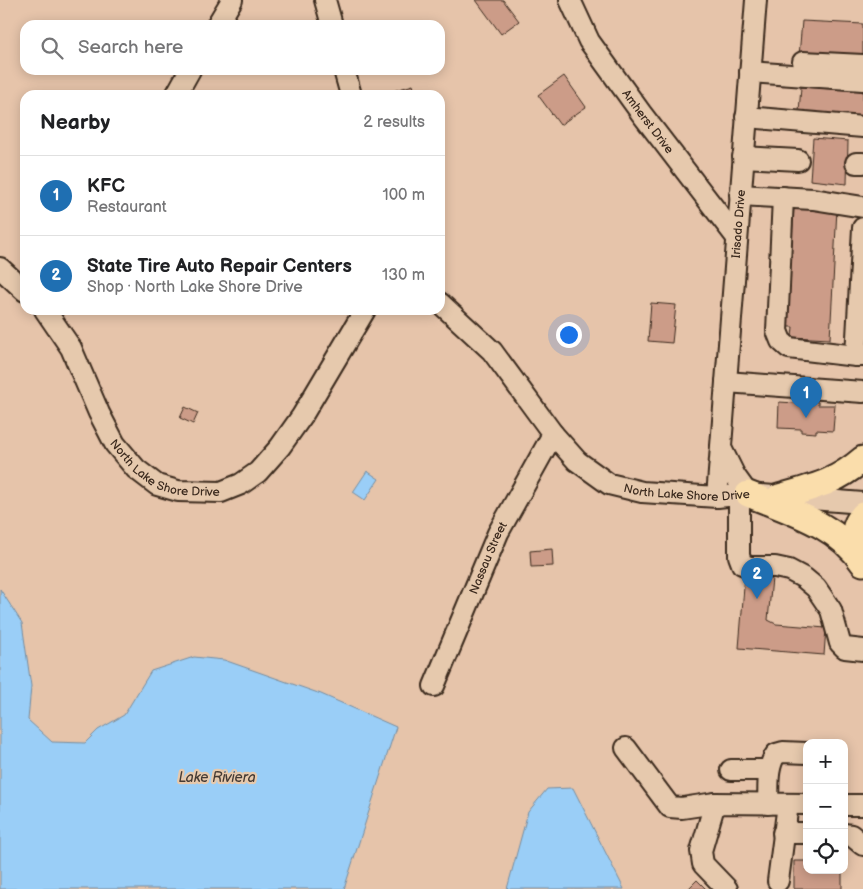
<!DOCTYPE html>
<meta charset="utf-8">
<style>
:root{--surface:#fff;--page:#f6f6f6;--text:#202124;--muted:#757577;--line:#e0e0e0;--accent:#1f6fb2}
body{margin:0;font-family:"Balsamiq Sans",sans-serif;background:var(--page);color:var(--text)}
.controls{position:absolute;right:15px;bottom:15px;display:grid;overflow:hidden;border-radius:10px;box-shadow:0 2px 12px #0003}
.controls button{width:45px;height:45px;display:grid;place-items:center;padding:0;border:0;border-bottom:1px solid var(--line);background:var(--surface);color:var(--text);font:25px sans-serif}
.you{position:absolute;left:568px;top:334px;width:18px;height:18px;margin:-12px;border:4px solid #fff;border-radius:50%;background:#1a73e8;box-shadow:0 0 0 8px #1a73e833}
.badge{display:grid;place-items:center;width:32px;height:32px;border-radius:50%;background:var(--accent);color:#fff;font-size:16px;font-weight:700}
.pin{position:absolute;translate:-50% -41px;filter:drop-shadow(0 1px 2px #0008)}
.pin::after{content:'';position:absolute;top:26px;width:18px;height:15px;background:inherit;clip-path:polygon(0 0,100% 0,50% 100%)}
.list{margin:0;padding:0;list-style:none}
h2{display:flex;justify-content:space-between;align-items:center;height:65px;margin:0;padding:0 20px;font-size:21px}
h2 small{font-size:16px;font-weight:400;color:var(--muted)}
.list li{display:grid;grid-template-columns:32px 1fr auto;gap:15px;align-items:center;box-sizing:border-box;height:80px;padding:0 20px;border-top:1px solid var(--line)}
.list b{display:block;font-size:19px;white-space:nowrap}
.list p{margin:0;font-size:16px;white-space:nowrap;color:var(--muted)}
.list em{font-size:16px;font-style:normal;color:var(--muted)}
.icon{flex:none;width:28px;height:28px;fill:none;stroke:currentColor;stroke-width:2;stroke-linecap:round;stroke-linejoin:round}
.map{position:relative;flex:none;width:863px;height:889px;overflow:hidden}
.search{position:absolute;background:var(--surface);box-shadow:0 2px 12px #0003;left:20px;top:20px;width:425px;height:55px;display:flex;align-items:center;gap:12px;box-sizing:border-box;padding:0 18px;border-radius:15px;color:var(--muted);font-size:19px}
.panel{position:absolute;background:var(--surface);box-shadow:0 2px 12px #0003;left:20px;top:90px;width:425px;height:225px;border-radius:15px}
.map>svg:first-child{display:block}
.water{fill:#9acef7;stroke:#748ca0}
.building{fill:#cc9c88;stroke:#3b2a1e}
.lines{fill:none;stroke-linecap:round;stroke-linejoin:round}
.minor-casing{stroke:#3b2a1e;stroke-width:24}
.major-casing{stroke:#3b2a1e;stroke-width:29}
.minor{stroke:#e6c9ad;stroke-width:20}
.major{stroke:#faddab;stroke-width:25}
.labels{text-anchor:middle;stroke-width:4.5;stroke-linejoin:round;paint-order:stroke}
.street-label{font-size:12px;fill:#3b2a1e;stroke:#e6c9ad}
.water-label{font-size:14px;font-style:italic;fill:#443a34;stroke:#e6c9ad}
</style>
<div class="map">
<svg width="863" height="889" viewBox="0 0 863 889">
<rect width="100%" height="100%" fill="#e6c4aa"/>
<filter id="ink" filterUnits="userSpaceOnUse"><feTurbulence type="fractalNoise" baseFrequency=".02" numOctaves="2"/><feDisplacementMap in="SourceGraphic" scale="10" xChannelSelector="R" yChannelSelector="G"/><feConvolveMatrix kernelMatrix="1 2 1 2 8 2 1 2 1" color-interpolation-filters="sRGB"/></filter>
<g filter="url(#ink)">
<path class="water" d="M367,471L379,479L365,500L353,492Z
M0,589L22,623L31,686L28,720L52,742L85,743L98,730L124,715L151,671L194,657L224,660L321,694L396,727L344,889H0Z
M573,788L624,889H507L528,812L547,789Z"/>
<path class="building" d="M476,0H503L519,21L501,34Z
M802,21L863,24V59L799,56Z
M564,76L586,107L560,125L538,95Z
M413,85L416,95H394L393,91Z
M801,87L863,91V117L799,112Z
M813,138L848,141L847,184L810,180Z
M794,206L837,209L830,339L792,337L793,327H787Z
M651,303L676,305L672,343L648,341Z
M812,401L818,402V405H835L833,431L816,430V433L801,432V429L778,428L779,402L812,404Z
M185,407L198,413L193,424L180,418Z
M552,549L553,566L531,567L530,551Z
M745,575L772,578L768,620L776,624L826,628L824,655L739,648Z
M794,861H807V870H842V889H794Z
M697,880L706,889H688Z"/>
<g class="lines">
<defs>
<g id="minor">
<path d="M325,0L332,25"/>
<path id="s1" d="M570,0L589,41L641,113L737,238"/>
<path d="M217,25L232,0"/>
<path d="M803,62L863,65"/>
<path d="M344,70L351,95"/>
<path d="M750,72L863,80"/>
<path d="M176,95L190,70"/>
<path d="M746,117L863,127"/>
<path d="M743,157L798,160"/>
<path d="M856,163H863"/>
<path d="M740,195L813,199L863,207"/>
<path d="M783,197L777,331L781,341L789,348L856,356"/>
<path d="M863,228L856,356H863"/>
<path d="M0,268L25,291"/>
<path id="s2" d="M440,303L492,351L553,434L577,461L609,484L642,492L717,497L748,494L863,503"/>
<path id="s3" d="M45,310L71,348L99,413L115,444L136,469L157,485L178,491L221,492L241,484L258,472L280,447L302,416L365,310"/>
<path d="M726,382L863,392"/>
<path d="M721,448L735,476L748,494"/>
<path d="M739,495V556L742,564L750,567H775L789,570L804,578L816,588L831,610L840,643L845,648L863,650"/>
<path id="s4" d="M717,497L756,0"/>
<path id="s5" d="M434,686L498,533L553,434"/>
<path d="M626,748L670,807L682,808L715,803L807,804"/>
<path d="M731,770H769"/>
<path d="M715,803L701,851L703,864L727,889"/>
<path d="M768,804C769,788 766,768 776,754L783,752L807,753"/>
<path d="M844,805H863"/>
<path d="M783,833H807"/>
<path d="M844,834L851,835L863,845"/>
<path d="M778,881L788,804"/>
</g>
<path id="major" d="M748,494C789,511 837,524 863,563
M779,497C814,487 835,483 863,459
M857,555C855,538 851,528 863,515"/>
</defs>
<use href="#minor" class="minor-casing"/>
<use href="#major" class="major-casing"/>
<use href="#minor" class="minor"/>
<use href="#major" class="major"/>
</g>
</g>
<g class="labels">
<g class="street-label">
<text dy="4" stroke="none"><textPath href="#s1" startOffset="145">Amherst Drive</textPath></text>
<text dy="4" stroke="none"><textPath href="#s4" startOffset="274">Irisado Drive</textPath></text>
<text dy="4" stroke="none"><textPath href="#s3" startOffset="211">North Lake Shore Drive</textPath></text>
<text dy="4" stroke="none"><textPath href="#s2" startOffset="328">North Lake Shore Drive</textPath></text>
<text dy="4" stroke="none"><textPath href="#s5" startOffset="139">Nassau Street</textPath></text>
</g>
<g class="water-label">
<text x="217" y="782">Lake Riviera</text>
</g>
</g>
</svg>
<div class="controls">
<button>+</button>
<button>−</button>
<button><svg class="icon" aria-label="locate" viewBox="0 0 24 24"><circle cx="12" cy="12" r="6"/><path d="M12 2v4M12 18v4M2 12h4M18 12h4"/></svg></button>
</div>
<div class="you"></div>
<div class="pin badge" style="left:806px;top:418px">1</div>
<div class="pin badge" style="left:757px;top:599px">2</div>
<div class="search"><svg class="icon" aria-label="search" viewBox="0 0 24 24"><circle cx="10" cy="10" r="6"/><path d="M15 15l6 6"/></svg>Search here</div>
<section class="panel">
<h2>Nearby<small>2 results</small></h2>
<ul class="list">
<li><span class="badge">1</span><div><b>KFC</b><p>Restaurant</p></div><em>100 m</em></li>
<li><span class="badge">2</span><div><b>State Tire Auto Repair Centers</b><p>Shop · North Lake Shore Drive</p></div><em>130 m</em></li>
</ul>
</section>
</div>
